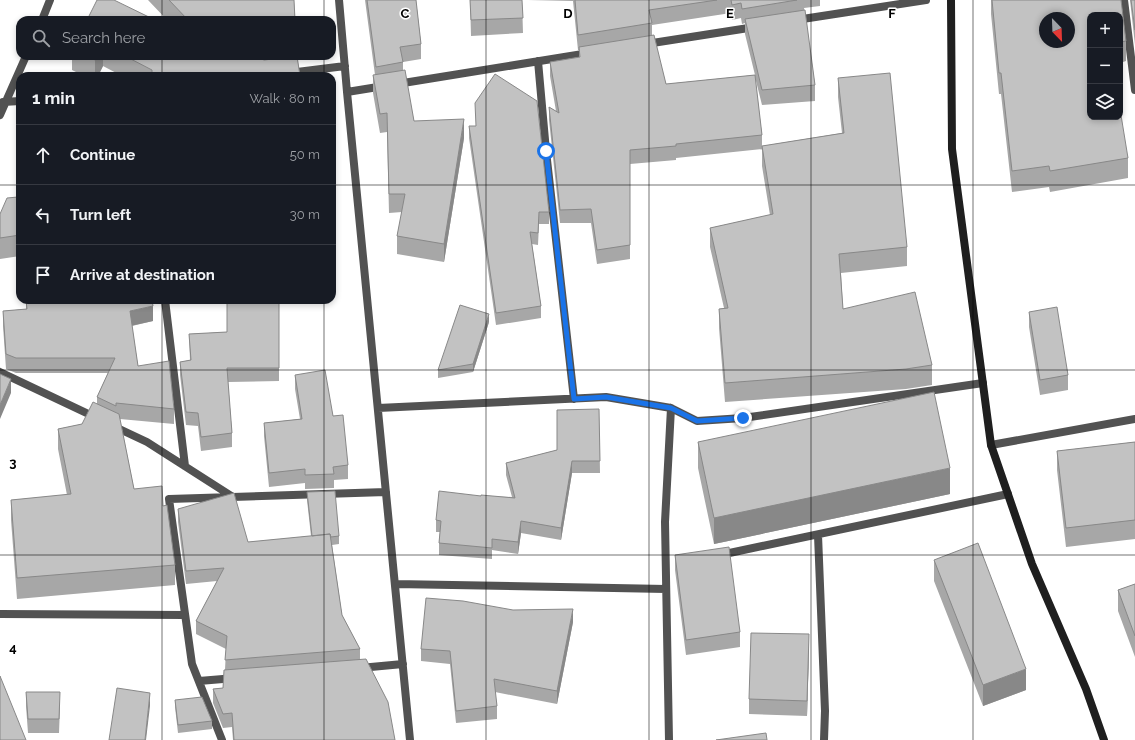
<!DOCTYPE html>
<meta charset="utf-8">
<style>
:root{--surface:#171b24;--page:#20242c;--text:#f1f3f6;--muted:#9ea1a6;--line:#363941}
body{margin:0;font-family:Raleway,sans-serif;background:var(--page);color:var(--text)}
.controls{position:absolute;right:12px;top:12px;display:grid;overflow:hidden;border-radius:8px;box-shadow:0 2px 6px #0003}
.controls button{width:36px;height:36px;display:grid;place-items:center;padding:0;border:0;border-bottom:1px solid var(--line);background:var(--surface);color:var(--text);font:20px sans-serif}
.compass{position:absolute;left:1039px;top:12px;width:36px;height:36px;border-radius:50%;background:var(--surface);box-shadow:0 2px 6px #0003;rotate:157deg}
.stop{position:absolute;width:12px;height:12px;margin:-9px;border:3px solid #1a73e8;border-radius:50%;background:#fff}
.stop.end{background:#1a73e8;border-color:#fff;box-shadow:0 1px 4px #0008}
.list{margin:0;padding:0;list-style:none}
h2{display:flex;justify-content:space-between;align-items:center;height:52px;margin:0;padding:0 16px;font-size:17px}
h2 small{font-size:13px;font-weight:400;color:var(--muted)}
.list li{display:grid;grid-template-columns:26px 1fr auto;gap:12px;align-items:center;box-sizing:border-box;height:60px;padding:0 16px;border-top:1px solid var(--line)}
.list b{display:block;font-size:15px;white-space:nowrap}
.list em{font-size:13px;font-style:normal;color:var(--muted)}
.icon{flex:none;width:22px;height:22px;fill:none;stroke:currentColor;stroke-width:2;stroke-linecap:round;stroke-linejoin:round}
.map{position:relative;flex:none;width:1135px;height:740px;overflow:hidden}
.search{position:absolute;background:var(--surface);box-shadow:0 2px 6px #0003;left:16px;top:16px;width:320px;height:44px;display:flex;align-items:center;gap:10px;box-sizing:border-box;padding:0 14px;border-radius:12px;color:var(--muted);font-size:15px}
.panel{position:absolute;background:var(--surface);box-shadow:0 2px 6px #0003;left:16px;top:72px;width:320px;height:232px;border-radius:12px}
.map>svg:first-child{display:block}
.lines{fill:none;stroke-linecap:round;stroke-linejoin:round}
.street{stroke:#525252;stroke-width:8}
.secondary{stroke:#1f1f1f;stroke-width:8}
.wall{fill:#a7a7a7;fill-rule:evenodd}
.shaded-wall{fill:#888}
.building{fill:#c2c2c2;stroke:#888;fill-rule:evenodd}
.route{stroke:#1a73e8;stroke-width:5}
.grid{fill:none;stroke:#000;stroke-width:1;stroke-opacity:0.55}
.grid-label{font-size:13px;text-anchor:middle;font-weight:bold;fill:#000;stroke:#fff;stroke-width:3;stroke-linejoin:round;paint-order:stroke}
</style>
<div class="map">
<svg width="1135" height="740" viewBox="0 0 1135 740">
<rect width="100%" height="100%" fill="#fff"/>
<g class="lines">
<path class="street" d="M339,0L347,92L410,740
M1124,0L1135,90
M42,20L50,0
M796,20L926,0
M646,44L755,27
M538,61L546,151L574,399
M289,73L345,66
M397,84L589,53
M347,92L384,86
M3,102L20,101
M0,115L26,56
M165,300L185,466
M0,372L97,418
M378,408L606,397L671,408L665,522L669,740
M671,408L697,421L743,418L983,383
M113,426L147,442L233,497
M991,445L1135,419
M818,535L825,711L824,740
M720,555L1008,494
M395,584L666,589
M0,614L185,615
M360,668L403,664
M199,681L235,678
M222,740L192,664L169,499L386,492"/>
<path class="secondary" d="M951,0L952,149L991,445L1032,564L1086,689L1104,740"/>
</g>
<path class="wall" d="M148,0H294L295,20H167Z
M365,0H416L421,44V59L403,62V70L414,121L464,138L444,262L397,254V236L402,212L389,213L387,132L380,133L373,93V75H375Z
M470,0H522L523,33L471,36Z
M528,0H820V6L804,8L815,85V101L762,105L755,77L762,135V149L676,158V160L630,164V259L597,264L591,223H560L549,120V107L556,111L550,76V62L579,57V50H578L573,1ZM731,13L732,20L741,18L742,24L745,23V34L755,75L666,84L652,35V25Z
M991,0H1121L1126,41V61L1120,63V15H1090L1128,158V178L1050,192L1049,187L1012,192L1001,94H999L991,14Z
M1130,0H1135V45Z
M72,56H297L300,76H122L103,66L98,76H84L72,70Z
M838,78L907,247V266L841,273L843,309L932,365V385L906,389L725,402L719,328V309L724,308L710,247V228L770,215L762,166V146L842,133L838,97Z
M469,126H476L549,212V224H539L538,245L532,244L541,306V318L496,325L469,138Z
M20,189V256L0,259V214L18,197Z
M26,300L153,321L132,326L138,366L174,409V424L120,419L134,489L163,506L175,565V585L17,599L11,520V500L67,495L58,449V429L82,424L97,404V397L108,373H16L6,369L3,326V311L26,309Z
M279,300V381L228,382L232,433V447L201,451L198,426L186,425L180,375V362L190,360L189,334L227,332Z
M1029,312L1068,375V390L1040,395L1029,327Z
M489,322L473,372L438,378V370Z
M295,375L333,416L348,465V479L334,480V488L305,489V483L269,487L264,436V423L300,419L295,389Z
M599,409L600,473H572L561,540L521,533L518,554L492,550V559L439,555V543L440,532H436V520L481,496L512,497L506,475V463L557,450Z
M698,442L950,494L714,544L698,468Z
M1135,442V539L1066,547L1057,470V451Z
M307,492L339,536V544L332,545L342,615L360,649V659L395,740H233L232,727L223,728L213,703V689L223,688L225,670L226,649L196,634V621L217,581L186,584L178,522V509L248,542L311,536L307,500Z
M675,555L740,632V647L686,655L675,570Z
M934,560L1026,690L983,706L934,581Z
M1135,584V657L1118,611V590Z
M573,622L557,704L495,692L497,706V719L456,723L450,664L421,661V649Z
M809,649L807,716L749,714V699Z
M26,692L60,707L59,733H28L26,706Z
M175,700L212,721V729L178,733L175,707Z"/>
<path class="shaded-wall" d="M97,56H103V66L98,76H95V60Z
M259,56H263V71Z
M464,119V138L444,262V244Z
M153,306V321L130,326V311Z
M489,314V322L473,372V364Z
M11,379V393L0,419V405Z
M572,461V473L561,540V528Z
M950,468V494L714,544V518Z
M521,521V533L518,554V542Z
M573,609V622L557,704V691Z
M809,634V649L807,716V701Z
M1026,669V690L983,706V685Z
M150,693V706L146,740H145Z"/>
<path class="building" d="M97,0H114L155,20H87Z
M169,0H294L295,20H188Z
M367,0H416L421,44L400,47L403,62L376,67Z
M470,0H522L523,18L471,20Z
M575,0H717L649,10L652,23L578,35Z
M731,0H797L742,9L741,3L732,5Z
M992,0H1121L1126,41L1120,42V15H1090V117H1120V109L1128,158L1050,171L1049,166L1012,171L1001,73H999ZM1045,18H1069V42H1045Z
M1131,0H1135V30Z
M805,10L815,85L762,90L745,19Z
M654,35L666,84L755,75L762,135L676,144V146L630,150V245L597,250L591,209L560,210L549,107L559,113L550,62L580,57L579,47Z
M87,56H97L95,60Z
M125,56H259L260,58L264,60L297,56L300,76H152V70Z
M405,70L414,121L464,119L444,244L397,236L405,194H389L387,113L380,114L373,75Z
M890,73L907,247L839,254L843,309L915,292L932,365L906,369L725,383L719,309L728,308L710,228L773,214L762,146L844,133L838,78Z
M495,74L537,101L549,212H539L538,233L530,232L541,306L496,313L469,126H476L475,103Z
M20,189V235L0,238V214L7,198L18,197Z
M26,300H152L153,306L130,311L138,366L169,361L174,409L116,403V406L97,397L115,358H16L6,354L3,311L27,309Z
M227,300H279V368H227L232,433L201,437L198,413L186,412L180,362L191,360L189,334L227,332Z
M460,305L489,314L473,364L438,370Z
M1057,307L1068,375L1040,380L1029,312Z
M325,370L333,416L343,415L348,465L333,467L334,474L305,475V469L269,473L264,423L302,419L295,375Z
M0,374L11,379L0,405Z
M934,392L950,468L714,518L698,442Z
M93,402L119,414L134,489L162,486L163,506L167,505L175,565L17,578L11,500L71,494L58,429L82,424Z
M599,409L600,461H572L561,528L521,521L518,542L492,539V548L439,543L441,521L436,520L439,491L481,496V495L515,498L506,463L557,450V410Z
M1135,442V520L1066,528L1057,451Z
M335,491L339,536L331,537L330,534L312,536L307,492Z
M234,493L248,542L330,534L342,615L360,649L225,660L227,636L196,621L224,568L186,571L178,509Z
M978,543L1026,669L983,685L934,560Z
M729,547L740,632L686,640L675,555Z
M1135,584V636L1118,590Z
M426,598L463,601L513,610L573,609L557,691L494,679L497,706L456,711L450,651L421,649Z
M751,633L809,634L807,701L749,699Z
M366,659L388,702L395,740H234L232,713L223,714L213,689L223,688L224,670Z
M0,676L26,740H0Z
M117,688L150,693L145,740H109Z
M26,692H60L59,719H28Z
M202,697L212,721L178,725L175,700Z
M766,733L767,740H716Z"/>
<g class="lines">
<path class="route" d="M546,151L574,399L606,397L671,408L697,421L743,418"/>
</g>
<path class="grid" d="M162,0V20M324,0V20M486,0V740M649,0V740M811,0V740M973,0V740M162,56V76M324,56V76M0,185H20M332,185H1135M162,300V740M324,300V740M0,370H1135M0,555H1135"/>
<g class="grid-label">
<text x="405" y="18">C</text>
<text x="568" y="18">D</text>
<text x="730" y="18">E</text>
<text x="892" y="18">F</text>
<text x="13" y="467">3</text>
<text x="13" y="652">4</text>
</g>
</svg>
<div class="controls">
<button>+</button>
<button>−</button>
<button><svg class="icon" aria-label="layers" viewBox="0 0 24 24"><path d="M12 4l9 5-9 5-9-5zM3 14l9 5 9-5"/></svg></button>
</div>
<svg class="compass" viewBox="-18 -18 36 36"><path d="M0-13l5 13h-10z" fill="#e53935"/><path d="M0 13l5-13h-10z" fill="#9ea1a6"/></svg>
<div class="stop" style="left:546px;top:151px"></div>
<div class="stop end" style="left:743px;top:418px"></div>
<div class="search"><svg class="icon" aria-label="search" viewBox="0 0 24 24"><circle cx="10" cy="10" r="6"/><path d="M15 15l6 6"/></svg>Search here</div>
<section class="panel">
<h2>1 min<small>Walk · 80 m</small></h2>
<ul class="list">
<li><svg class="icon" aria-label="ahead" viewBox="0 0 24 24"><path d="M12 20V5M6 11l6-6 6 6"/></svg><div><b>Continue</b></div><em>50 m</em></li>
<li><svg class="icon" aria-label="left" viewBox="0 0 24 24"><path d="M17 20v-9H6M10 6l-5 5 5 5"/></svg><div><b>Turn left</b></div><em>30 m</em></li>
<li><svg class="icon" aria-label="arrive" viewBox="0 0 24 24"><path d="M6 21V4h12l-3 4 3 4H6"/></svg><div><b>Arrive at destination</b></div></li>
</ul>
</section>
</div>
